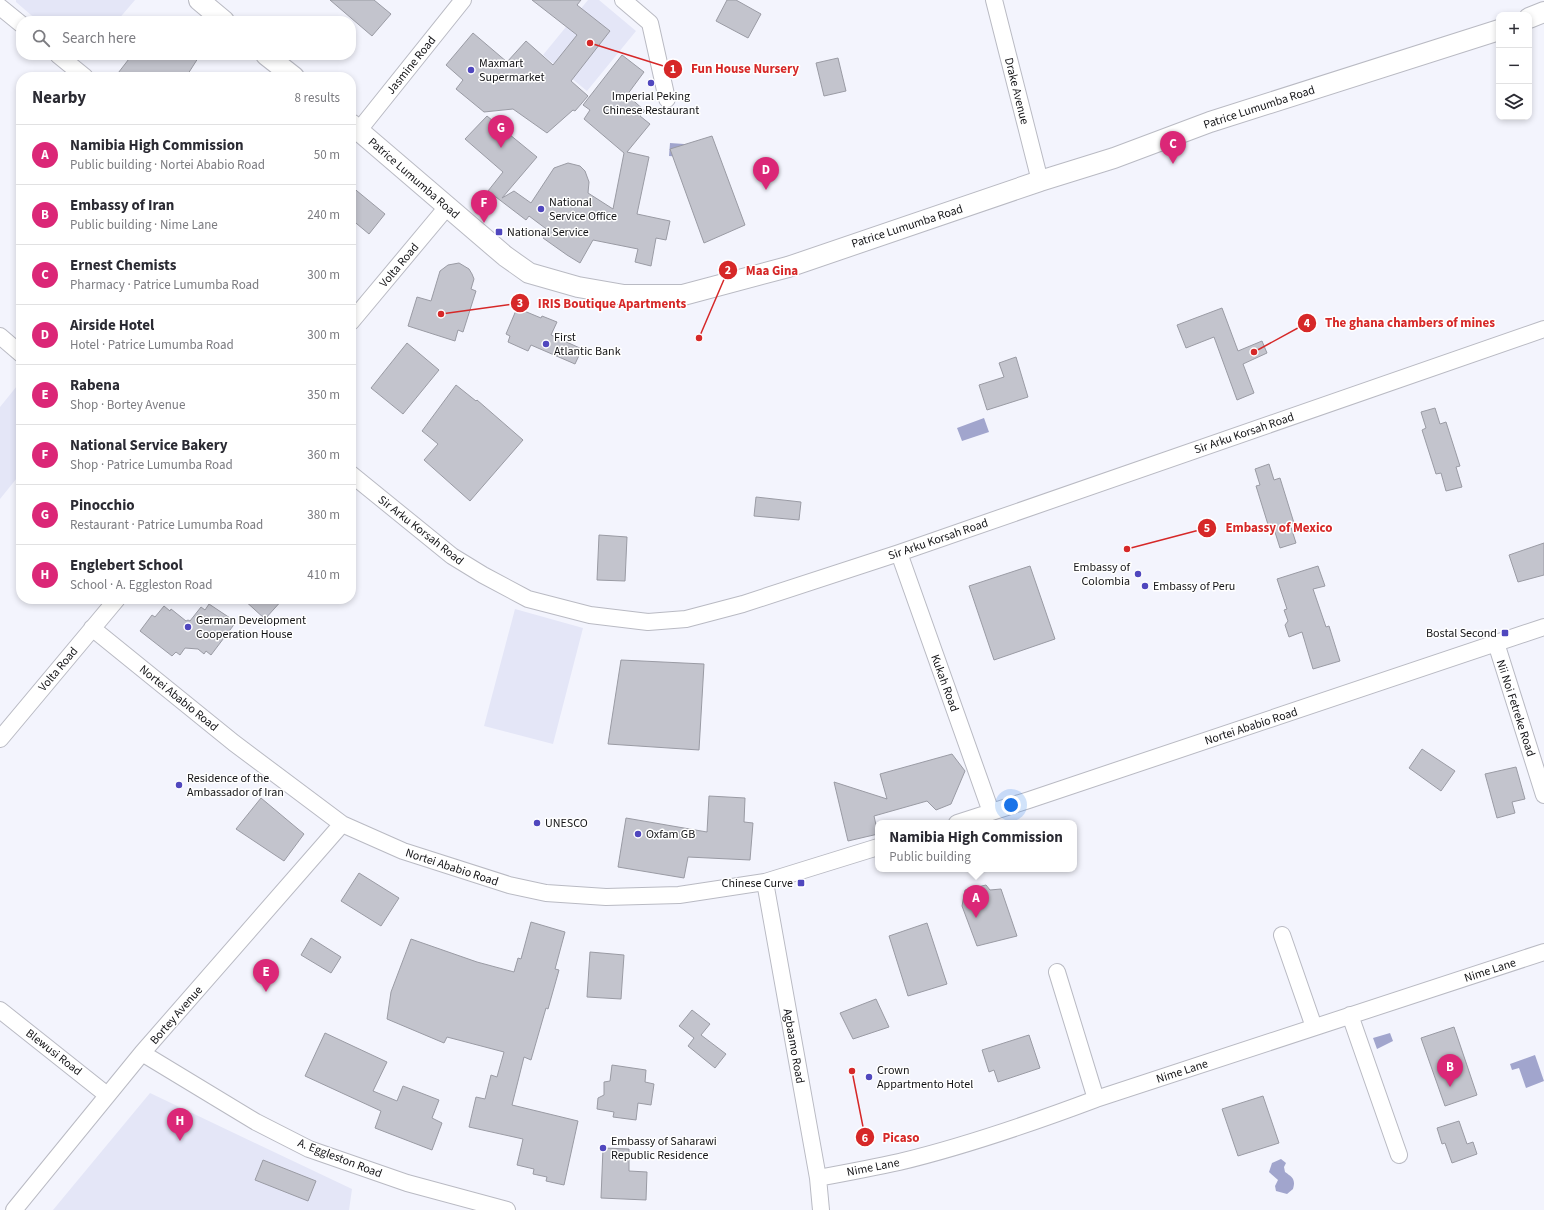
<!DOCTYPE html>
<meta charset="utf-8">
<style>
:root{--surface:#fff;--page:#f2f2f3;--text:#2b2b33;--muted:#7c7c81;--line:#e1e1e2;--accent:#db2777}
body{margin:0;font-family:"Source Sans 3",sans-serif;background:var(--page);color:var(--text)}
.controls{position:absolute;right:12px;top:12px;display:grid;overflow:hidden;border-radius:8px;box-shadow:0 2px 6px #0003}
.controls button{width:36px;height:36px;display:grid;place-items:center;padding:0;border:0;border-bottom:1px solid var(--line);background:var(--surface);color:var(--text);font:20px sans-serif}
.you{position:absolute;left:1011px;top:805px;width:14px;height:14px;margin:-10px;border:3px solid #fff;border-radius:50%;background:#1a73e8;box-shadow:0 0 0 6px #1a73e833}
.badge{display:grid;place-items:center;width:26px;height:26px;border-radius:50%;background:var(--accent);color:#fff;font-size:13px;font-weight:700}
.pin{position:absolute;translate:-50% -33px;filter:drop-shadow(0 1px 2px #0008)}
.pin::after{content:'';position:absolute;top:21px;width:14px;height:12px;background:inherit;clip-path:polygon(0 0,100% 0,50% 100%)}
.popup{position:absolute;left:875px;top:820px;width:202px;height:52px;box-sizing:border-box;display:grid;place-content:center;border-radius:8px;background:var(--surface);filter:drop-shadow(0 1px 3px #0005);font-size:13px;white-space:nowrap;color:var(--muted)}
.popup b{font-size:15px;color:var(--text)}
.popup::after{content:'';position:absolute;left:50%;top:100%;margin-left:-8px;border:8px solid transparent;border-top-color:var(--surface)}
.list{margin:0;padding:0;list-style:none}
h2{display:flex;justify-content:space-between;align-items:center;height:52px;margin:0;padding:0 16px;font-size:17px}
h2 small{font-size:13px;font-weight:400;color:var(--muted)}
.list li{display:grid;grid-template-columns:26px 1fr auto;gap:12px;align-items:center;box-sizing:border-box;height:60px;padding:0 16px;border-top:1px solid var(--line)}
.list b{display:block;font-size:15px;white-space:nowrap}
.list p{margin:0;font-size:13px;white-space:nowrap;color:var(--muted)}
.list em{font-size:13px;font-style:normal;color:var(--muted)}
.icon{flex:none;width:22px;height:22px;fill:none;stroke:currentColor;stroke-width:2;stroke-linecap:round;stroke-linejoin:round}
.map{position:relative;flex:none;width:1544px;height:1210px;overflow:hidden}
.search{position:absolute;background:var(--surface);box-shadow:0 2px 6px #0003;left:16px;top:16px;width:340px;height:44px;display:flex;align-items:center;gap:10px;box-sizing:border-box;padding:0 14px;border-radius:16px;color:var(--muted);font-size:15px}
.panel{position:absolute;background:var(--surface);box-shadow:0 2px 6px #0003;left:16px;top:72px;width:340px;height:532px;border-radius:16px}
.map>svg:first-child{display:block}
.built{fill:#e4e6f7}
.water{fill:#a1a5cd}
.building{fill:#c3c4cd;stroke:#9a9ba4}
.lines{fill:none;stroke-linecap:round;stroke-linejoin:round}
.minor-casing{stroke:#b9bac3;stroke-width:18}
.tertiary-casing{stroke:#b9bac3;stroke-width:22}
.minor{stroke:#fff;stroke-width:16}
.tertiary{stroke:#fff;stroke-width:20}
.poi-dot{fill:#5047be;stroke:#fff;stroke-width:1.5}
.labels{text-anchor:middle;stroke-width:3;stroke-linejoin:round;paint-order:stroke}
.poi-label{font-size:12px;fill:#141417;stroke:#fff;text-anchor:start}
.street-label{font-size:12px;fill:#141417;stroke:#fff}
.leader{fill:none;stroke:#d62828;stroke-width:1.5}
.callout-dot{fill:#d62828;stroke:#fff;stroke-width:1.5}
.mark-label{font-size:12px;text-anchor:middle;font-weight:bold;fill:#fff}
.callout-label{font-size:13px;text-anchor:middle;font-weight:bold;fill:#d62828;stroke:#fff;stroke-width:3;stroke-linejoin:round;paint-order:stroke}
</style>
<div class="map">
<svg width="1544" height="1210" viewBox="0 0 1544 1210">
<rect width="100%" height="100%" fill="#f3f4fd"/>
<path class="built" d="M16,0H135L117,21H38L16,2Z
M588,0H599L636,31L587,91L543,55Z
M21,381V473L0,499V407Z
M515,609L583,628L553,744L484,726Z
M150,1093L352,1189L349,1210H53Z"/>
<path class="water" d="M670,143L698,145L697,158L669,156Z
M984,418L989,432L962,441L957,428Z
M1390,1033L1393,1041L1377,1049L1373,1038Z
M1535,1055L1544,1081L1526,1088L1519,1068L1512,1070L1510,1064Z
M1281,1159L1286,1163L1284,1167L1285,1172C1292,1177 1296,1179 1293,1189L1287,1194L1276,1191L1275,1186L1278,1180L1269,1172L1272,1163Z"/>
<path class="building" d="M330,0H374L391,14L372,36Z
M532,0H581L577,5L610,31L571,81L588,96L575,111L573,110L547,133L513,109L484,112L456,89L463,80L446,65L473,33L507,62L526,41L553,65L577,35Z
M727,0H736L761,14L748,38L716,21Z
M132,55H200L186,77H115Z
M622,55L644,72L627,95L645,111L640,116L650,124L627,152L649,157L637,214L670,221L666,240L656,238L651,266L635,262L638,249L593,240L580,263L567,255L543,238L549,231L529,216L526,220L488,191L503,172L465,139L487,116L537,157L502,198L514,191L531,203L554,168L568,163L580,166L585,171L589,182L588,193L613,209L624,153L584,119L590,110L583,105Z
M838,58L846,91L824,96L816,63Z
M712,136L745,225L704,243L670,149Z
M351,186L385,214L369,234L351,219Z
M459,263L469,269L472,274L474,279L471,289L476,291L463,332L458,330L455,341L408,326L417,297L431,301L440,271L448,265Z
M517,308L541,318L542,316L557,322L551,335L582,349L575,364L531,345L528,351L508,342L510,336L506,334Z
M1222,308L1238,351L1262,341L1267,353L1243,364L1254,393L1237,400L1214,337L1186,348L1177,325Z
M407,343L439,370L403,414L371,388Z
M1016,357L1028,397L987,410L979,385L1004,377L999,363Z
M456,385L476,401L477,400L523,440L470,501L424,460L438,444L422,431Z
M1435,408L1440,424L1446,422L1460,466L1456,467L1462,487L1446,491L1441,473L1436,474L1422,430L1426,428L1421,412Z
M1269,464L1274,480L1280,478L1294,523L1290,524L1296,543L1280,548L1274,529L1270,531L1256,486L1260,485L1255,469Z
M756,497L801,502L799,520L754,516Z
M599,535L627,537L625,581L597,580Z
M1544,543V575L1518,582L1509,555Z
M1030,566L1055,639L994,660L969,586Z
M1318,566L1325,586L1313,589L1326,627L1329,626L1340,661L1313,669L1302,632L1289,637L1285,625L1288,621L1284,610L1287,609L1277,579Z
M243,599H283L265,619Z
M209,604L236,622L211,655L206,651L204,654L198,649L185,648L180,655L176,652L172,656L140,631L152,615L155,617L164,606L170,611L171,609L186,621L188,620L190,621L201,607L205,610Z
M621,660L704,664L699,750L608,744Z
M1422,749L1455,771L1441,791L1409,768Z
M952,754L965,771L951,804L936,810L927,801L874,816L878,834L848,841L834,782L887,799L880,774Z
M1516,767L1525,799L1512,802L1515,813L1497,818L1485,774Z
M709,796L745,798L744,822L753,823L750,860L688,857L684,878L618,867L626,818L707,832Z
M261,798L304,834L284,861L236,829Z
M359,873L399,898L381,926L341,901Z
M986,885L990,890L1001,889L1017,936L977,946L962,906L965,890Z
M531,922L565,932L555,969L559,970L548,1009L546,1008L531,1060L524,1057L512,1105L578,1121L564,1185L546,1181L547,1177L533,1174L534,1169L517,1165L523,1139L469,1127L476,1097L485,1099L491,1075L497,1077L504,1052L447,1037L444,1043L387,1019L391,992L411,939L477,962L514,972L518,958L521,959Z
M927,923L947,984L908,996L889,936Z
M311,938L341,957L331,973L301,955Z
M590,952L624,955L621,999L587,997Z
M876,999L889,1027L853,1039L840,1013Z
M692,1010L710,1024L701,1035L726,1054L715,1068L688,1046L694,1038L679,1026Z
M1454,1027L1477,1095L1445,1106L1421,1038Z
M325,1033L387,1062L373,1091L397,1101L403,1086L439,1100L432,1118L442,1123L432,1150L375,1128L381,1111L305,1076Z
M1029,1035L1040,1068L998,1082L994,1070L989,1072L982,1050Z
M612,1065L646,1070L645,1082L654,1084L651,1105L638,1103L636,1120L613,1117L614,1112L597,1109L598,1098L604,1095V1082L610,1081Z
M1263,1096L1279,1143L1238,1156L1222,1109Z
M1459,1121L1467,1144L1473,1142L1477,1154L1452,1163L1445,1143L1442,1144L1437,1128Z
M603,1148L629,1149V1171L647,1172L646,1200L601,1198Z
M263,1160L316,1181L308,1201L255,1180Z"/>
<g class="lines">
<defs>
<path id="minor" d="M623,0L650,23L667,99
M994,0L1040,181
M0,7L21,24
M58,55L85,77
M359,130L463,0
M351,322L447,207
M0,336L21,354
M351,474L452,556L483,575L528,599L590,615L648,622L686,619L743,604L899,553L1544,329
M899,553L991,812
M92,628L234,743L342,824L403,851L509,885L546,893L606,897L679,895L765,882L878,847
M1496,643L1544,795
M0,739L117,599
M957,823L1029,800L1544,627
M765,882L818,1178L821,1210
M1282,935L1314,1027
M1057,972L1096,1099
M0,1010L107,1095
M1350,1015L1399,1155
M142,1053L256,1122L309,1149L407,1183L507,1210
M818,1178C845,1173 872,1168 899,1162C966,1146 1032,1123 1096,1099L1544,952
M14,1210L142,1053L342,824"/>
<path id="tertiary" d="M199,0L224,21
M1529,18L1544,12
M266,55L294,77
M351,124L505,256L529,273L578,287L624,295H683L788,267L1040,181L1114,158L1210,122L1499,30"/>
</defs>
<use href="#minor" class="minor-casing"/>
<use href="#tertiary" class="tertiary-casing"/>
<use href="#minor" class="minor"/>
<use href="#tertiary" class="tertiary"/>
</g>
<g class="poi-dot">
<circle cx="471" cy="70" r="4"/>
<circle cx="651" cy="83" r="4"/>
<circle cx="541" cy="209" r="4"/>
<rect x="495" y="228" width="8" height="8" rx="2"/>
<circle cx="546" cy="344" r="4"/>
<circle cx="1138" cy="574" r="4"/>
<circle cx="1145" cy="586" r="4"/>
<circle cx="188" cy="627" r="4"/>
<rect x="1501" y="629" width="8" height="8" rx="2"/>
<circle cx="179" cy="785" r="4"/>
<circle cx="537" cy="823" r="4"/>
<circle cx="638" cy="834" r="4"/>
<rect x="797" y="879" width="8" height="8" rx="2"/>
<circle cx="869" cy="1077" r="4"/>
<circle cx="603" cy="1148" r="4"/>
</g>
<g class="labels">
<g class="poi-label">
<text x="479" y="67">Maxmart<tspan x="479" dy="14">Supermarket</tspan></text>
<text x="651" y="100" text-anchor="middle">Imperial Peking<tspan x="651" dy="14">Chinese Restaurant</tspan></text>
<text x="549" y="206">National<tspan x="549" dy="14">Service Office</tspan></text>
<text x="507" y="236">National Service</text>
<text x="554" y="341">First<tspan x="554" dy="14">Atlantic Bank</tspan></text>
<text x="1130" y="571" text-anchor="end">Embassy of<tspan x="1130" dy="14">Colombia</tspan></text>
<text x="1153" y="590">Embassy of Peru</text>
<text x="196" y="624">German Development<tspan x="196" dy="14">Cooperation House</tspan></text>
<text x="1497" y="637" text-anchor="end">Bostal Second</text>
<text x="187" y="782">Residence of the<tspan x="187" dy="14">Ambassador of Iran</tspan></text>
<text x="545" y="827">UNESCO</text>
<text x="646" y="838">Oxfam GB</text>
<text x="793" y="887" text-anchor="end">Chinese Curve</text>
<text x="877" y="1074">Crown<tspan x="877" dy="14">Appartmento Hotel</tspan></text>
<text x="611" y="1145">Embassy of Saharawi<tspan x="611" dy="14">Republic Residence</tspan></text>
</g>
<g class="street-label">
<text transform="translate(411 65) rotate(-51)" y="4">Jasmine Road</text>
<text transform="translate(1017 91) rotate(76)" y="4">Drake Avenue</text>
<text transform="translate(1259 107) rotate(-18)" y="4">Patrice Lumumba Road</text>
<text transform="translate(414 178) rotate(41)" y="4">Patrice Lumumba Road</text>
<text transform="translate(907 226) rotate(-18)" y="4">Patrice Lumumba Road</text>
<text transform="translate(399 265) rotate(-50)" y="4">Volta Road</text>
<text transform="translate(1244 433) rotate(-19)" y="4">Sir Arku Korsah Road</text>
<text transform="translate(421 530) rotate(38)" y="4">Sir Arku Korsah Road</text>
<text transform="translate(938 539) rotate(-19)" y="4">Sir Arku Korsah Road</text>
<text transform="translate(58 669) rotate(-50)" y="4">Volta Road</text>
<text transform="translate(945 683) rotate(70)" y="4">Kukah Road</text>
<text transform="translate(179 698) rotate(39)" y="4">Nortei Ababio Road</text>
<text transform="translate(1516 708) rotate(72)" y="4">Nii Noi Fetreke Road</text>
<text transform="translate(1251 726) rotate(-18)" y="4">Nortei Ababio Road</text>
<text transform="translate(452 867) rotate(18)" y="4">Nortei Ababio Road</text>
<text transform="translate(1490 970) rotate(-18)" y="4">Nime Lane</text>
<text transform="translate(176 1015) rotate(-49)" y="4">Bortey Avenue</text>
<text transform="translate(794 1046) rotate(80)" y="4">Agbaamo Road</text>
<text transform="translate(54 1052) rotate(38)" y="4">Blewusi Road</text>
<text transform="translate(1182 1071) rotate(-18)" y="4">Nime Lane</text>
<text transform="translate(340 1158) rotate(21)" y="4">A. Eggleston Road</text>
<text transform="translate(873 1167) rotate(-11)" y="4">Nime Lane</text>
</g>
</g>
<path class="leader" d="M590 43L673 69M699 338L728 270M441 314L520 303M1254 352L1307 323M1127 549L1207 528M852 1071L865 1137"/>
<g class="callout-dot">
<circle cx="590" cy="43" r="4"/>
<circle cx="699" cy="338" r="4"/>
<circle cx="441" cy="314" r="4"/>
<circle cx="1254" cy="352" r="4"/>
<circle cx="1127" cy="549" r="4"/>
<circle cx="852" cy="1071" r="4"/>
<circle cx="673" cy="69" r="10"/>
<circle cx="728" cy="270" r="10"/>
<circle cx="520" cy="303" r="10"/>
<circle cx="1307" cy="323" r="10"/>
<circle cx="1207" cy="528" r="10"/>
<circle cx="865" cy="1137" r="10"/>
</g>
<g class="mark-label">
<text x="673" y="73">1</text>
<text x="728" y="274">2</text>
<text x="520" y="307">3</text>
<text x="1307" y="327">4</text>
<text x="1207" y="532">5</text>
<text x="865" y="1142">6</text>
</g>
<g class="callout-label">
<text x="745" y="73">Fun House Nursery</text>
<text x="772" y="275">Maa Gina</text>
<text x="612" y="308">IRIS Boutique Apartments</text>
<text x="1410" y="327">The ghana chambers of mines</text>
<text x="1279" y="532">Embassy of Mexico</text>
<text x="901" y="1142">Picaso</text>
</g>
</svg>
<div class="controls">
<button>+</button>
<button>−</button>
<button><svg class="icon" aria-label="layers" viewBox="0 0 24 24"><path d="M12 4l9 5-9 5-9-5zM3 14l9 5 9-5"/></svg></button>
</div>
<div class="you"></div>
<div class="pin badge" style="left:976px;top:918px">A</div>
<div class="popup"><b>Namibia High Commission</b>Public building</div>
<div class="pin badge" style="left:1450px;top:1087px">B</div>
<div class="pin badge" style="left:1173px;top:164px">C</div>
<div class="pin badge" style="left:766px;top:190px">D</div>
<div class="pin badge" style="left:266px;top:992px">E</div>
<div class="pin badge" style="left:484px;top:223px">F</div>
<div class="pin badge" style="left:501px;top:148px">G</div>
<div class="pin badge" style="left:180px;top:1141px">H</div>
<div class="search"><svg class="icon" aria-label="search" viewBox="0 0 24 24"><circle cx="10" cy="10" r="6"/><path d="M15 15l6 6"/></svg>Search here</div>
<section class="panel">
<h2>Nearby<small>8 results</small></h2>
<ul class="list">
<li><span class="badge">A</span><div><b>Namibia High Commission</b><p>Public building · Nortei Ababio Road</p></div><em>50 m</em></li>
<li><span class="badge">B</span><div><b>Embassy of Iran</b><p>Public building · Nime Lane</p></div><em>240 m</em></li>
<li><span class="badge">C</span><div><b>Ernest Chemists</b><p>Pharmacy · Patrice Lumumba Road</p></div><em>300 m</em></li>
<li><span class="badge">D</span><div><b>Airside Hotel</b><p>Hotel · Patrice Lumumba Road</p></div><em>300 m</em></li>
<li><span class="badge">E</span><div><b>Rabena</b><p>Shop · Bortey Avenue</p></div><em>350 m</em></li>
<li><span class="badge">F</span><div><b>National Service Bakery</b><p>Shop · Patrice Lumumba Road</p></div><em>360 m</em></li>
<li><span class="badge">G</span><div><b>Pinocchio</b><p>Restaurant · Patrice Lumumba Road</p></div><em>380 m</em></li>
<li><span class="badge">H</span><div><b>Englebert School</b><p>School · A. Eggleston Road</p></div><em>410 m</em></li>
</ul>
</section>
</div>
